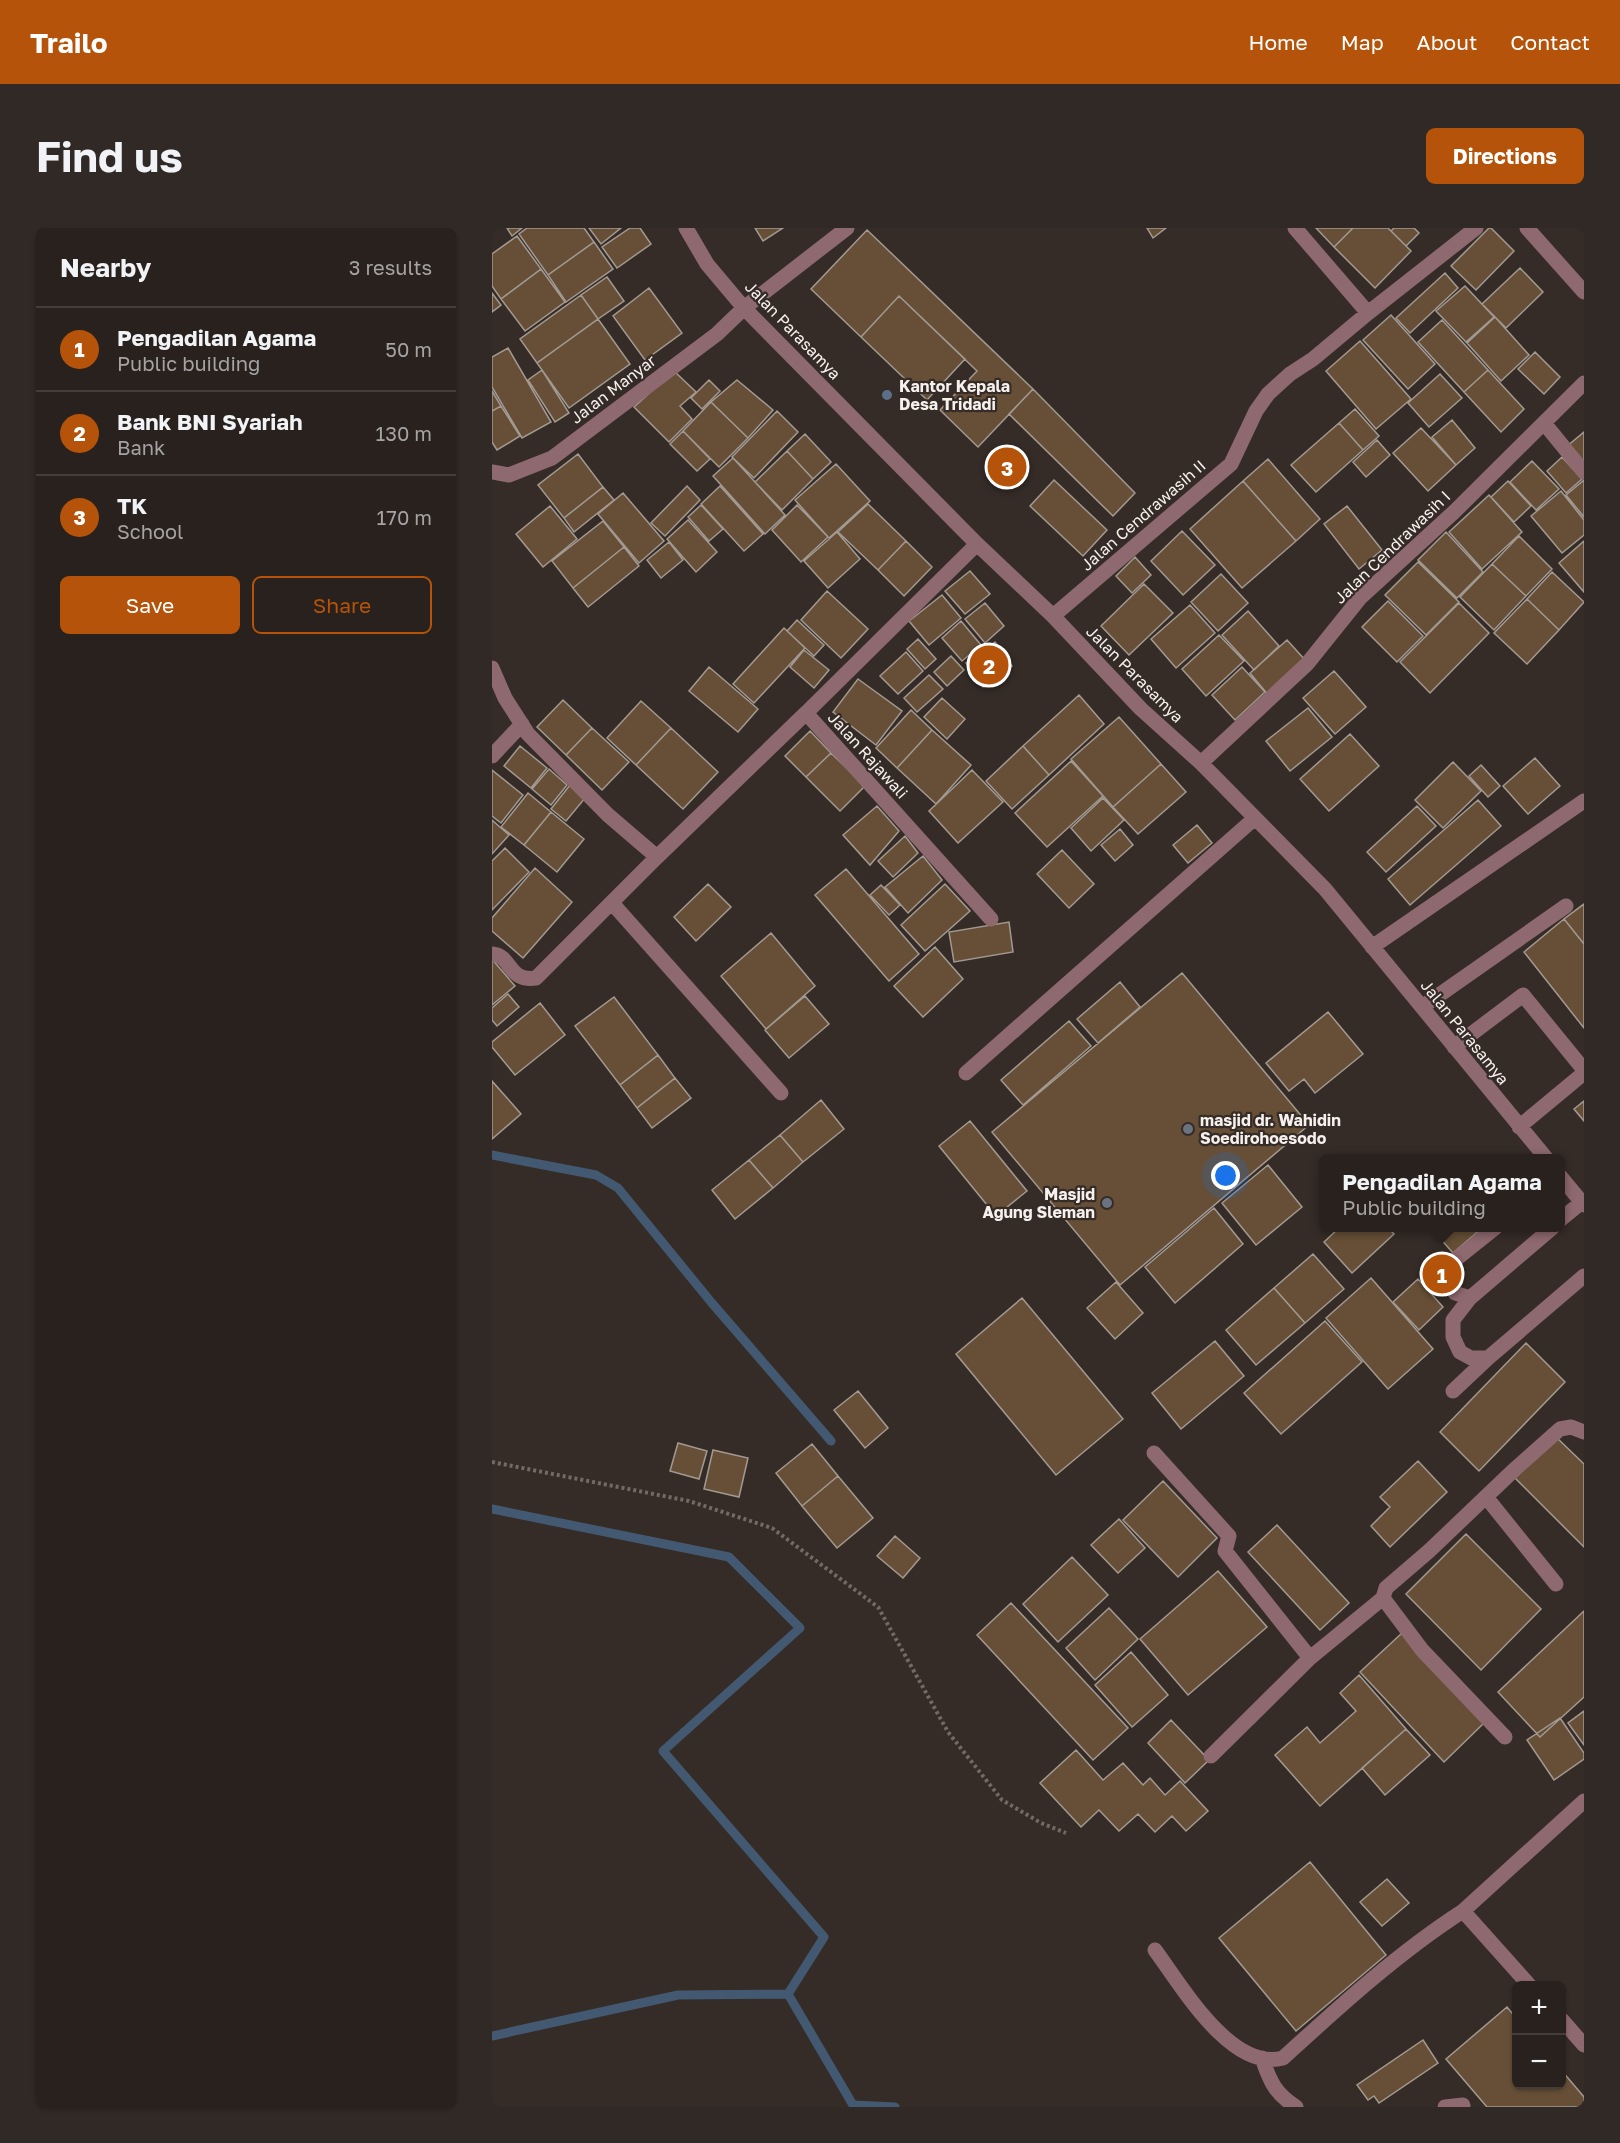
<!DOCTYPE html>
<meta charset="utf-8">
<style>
:root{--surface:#28211d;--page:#302926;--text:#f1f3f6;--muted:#a5a3a4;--line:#443e3b;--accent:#b45309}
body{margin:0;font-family:"Golos Text",sans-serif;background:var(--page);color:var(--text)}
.controls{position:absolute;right:18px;bottom:18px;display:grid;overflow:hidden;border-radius:9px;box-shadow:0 2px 4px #0004}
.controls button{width:54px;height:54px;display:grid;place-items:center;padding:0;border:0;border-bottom:2px solid var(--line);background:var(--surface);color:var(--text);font:30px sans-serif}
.you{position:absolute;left:734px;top:948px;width:21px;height:21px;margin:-15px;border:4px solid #fff;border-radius:50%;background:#1a73e8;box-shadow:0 0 0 9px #1a73e833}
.badge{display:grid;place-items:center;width:39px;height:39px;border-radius:50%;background:var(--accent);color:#fff;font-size:20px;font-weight:700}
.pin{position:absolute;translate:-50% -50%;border:3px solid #fff;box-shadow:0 2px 6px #0006}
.popup{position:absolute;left:827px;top:926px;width:246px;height:78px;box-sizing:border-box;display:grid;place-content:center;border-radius:9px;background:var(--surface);filter:drop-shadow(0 2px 4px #0005);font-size:20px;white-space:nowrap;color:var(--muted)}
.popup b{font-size:22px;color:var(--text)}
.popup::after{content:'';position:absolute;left:50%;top:100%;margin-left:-12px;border:12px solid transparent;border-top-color:var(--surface)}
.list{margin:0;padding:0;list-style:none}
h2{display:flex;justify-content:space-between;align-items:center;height:78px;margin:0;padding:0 24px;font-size:26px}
h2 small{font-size:20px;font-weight:400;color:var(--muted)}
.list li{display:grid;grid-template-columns:39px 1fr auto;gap:18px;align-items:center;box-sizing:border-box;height:84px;padding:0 24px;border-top:2px solid var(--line)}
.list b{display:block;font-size:22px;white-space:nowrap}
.list p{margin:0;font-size:20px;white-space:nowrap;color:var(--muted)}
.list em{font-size:20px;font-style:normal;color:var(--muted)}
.actions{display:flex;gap:12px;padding:18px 24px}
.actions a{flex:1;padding:14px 0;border:2px solid var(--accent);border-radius:9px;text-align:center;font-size:21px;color:var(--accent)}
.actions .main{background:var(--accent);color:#fff}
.map{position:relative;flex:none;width:1092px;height:1879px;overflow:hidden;border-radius:9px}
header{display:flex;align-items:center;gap:36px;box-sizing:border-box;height:84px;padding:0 30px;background:var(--accent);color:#fff}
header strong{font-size:28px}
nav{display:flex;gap:33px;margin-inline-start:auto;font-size:21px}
.intro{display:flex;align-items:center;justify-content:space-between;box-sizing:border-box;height:144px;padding:0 36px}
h1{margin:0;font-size:42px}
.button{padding:15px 27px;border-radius:9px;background:var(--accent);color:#fff;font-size:21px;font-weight:700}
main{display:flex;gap:36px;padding:0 36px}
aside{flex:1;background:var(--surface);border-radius:9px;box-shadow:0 2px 4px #0004}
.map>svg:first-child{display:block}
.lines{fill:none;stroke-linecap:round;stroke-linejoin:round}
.stream{stroke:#435972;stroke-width:9}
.building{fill:#664f36;stroke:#a29a92;stroke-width:1.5}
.path{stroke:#736a66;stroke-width:4;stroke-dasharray:3 3;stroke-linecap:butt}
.minor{stroke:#8e696f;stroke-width:15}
.service-dot{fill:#5c6f8a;stroke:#352c27;stroke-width:2}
.worship-dot{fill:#6b7280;stroke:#352c27;stroke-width:2}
.labels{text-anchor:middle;stroke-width:4.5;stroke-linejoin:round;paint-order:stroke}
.street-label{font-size:16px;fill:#f7f1ee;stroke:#352c27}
.poi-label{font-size:16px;font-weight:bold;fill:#f7f1ee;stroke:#352c27;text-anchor:start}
</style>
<header>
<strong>Trailo</strong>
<nav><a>Home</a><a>Map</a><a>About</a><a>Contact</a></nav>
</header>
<div class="intro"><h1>Find us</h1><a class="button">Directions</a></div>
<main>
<aside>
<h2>Nearby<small>3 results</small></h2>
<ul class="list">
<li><span class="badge">1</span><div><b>Pengadilan Agama</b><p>Public building</p></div><em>50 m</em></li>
<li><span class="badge">2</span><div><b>Bank BNI Syariah</b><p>Bank</p></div><em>130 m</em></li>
<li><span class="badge">3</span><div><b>TK</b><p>School</p></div><em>170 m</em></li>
</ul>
<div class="actions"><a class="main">Save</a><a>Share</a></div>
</aside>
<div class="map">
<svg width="1092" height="1879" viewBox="0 0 1092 1879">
<rect width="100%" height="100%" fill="#352c27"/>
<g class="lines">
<path class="stream" d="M0,927L104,947L126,960L219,1074L339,1213
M0,1281L237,1329L308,1400L171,1523L332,1709L296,1766
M0,1808L186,1767L296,1766L361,1877L403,1879"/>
</g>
<path class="building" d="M15,0H30L20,8Z
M35,0H92L102,14L56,47L27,6Z
M97,0H129L109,16Z
M138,0H148L159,16L125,40L110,19Z
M263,0H291L271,13Z
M655,0H674L661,10Z
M824,0H861L842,19Z
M861,0H896L919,23L883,60L842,19Z
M902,0H922L927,5L914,18L899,3Z
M997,0H999L1022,23L984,62L959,38Z
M375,2L541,161L486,219L448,182L485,143L407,68L369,109L319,61Z
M25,8L49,41L9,71L0,58V26Z
M102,14L121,41L74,74L56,47Z
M1028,40L1051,64L1014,100L990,76Z
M49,41L73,74L33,103L9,71Z
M953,45L966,60L918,105L904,90Z
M115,49L132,73L106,91L89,67Z
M973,58L1002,89L974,114L944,83Z
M157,60L190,105L153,132L121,88Z
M0,65L9,77L0,84Z
M89,67L106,91L45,135L28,111Z
M407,68L473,131L435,172L369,109Z
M899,87L943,136L916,161L871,112Z
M1003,89L1037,127L1009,153L975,115Z
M106,91L138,136L77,180L45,135Z
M950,92L996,142L972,164L926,114Z
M868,113L919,171L884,201L834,143Z
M16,120L59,194L30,210L0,159V129Z
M1043,124L1068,149L1052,166L1026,141Z
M50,142L77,185L63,194L36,152Z
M996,142L1032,181L1009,204L972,164Z
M182,143L204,164L188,178L200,191L177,214L142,179Z
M948,146L970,170L937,199L916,175Z
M217,152L228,163L210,181L199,170Z
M245,152L281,182L256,210L219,174Z
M541,161L643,265L621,288L517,186Z
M0,163L9,178L0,183Z
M219,174L256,210L227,239L191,203Z
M9,178L28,208L5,222L0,214V183Z
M863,181L887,208L871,222L847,195Z
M285,183L306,204L262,250L240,229Z
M960,192L983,220L964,237L940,209Z
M847,195L871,222L824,264L799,237Z
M929,200L964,237L936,263L901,225Z
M191,203L218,231L205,243L178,216Z
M1092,204V241L1074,219Z
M313,206L339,234L321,251L295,223Z
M885,212L898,227L874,249L861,234Z
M295,223L321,251L290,282L263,254Z
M86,226L111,259L72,290L46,257Z
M1070,229L1090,251L1074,265L1055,243Z
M241,230L293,287L273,306L221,248Z
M776,231L828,291L804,313L751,253Z
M1040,233L1067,261L1044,282L1018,254Z
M344,236L378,273L337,310L303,272Z
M562,252L615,302L591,328L538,278Z
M1092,252V289L1074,267Z
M751,253L804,313L750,360L698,301Z
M1016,253L1039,278L1022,294L999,269Z
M195,258L208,272L173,308L159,295Z
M228,258L271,306L252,323L209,276Z
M111,259L122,272L82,304L72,290Z
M1069,263L1092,292V307L1070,325L1039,288Z
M131,265L172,313L147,335L106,286Z
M997,267L1030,304L990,341L957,304Z
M376,276L414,313L386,342L346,304Z
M209,277L231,301L217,313L196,289Z
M305,277L336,309L309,334L280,302Z
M58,278L85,311L51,339L24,306Z
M855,278L890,322L867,341L832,296Z
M196,292L225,324L204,344L175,311Z
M111,293L132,319L81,360L60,333Z
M690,303L723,337L691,367L659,333Z
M345,304L368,331L336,360L312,333Z
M954,304L991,344L965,370L926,332Z
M1027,308L1060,341L1034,368L1000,336Z
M414,313L440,339L412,368L386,342Z
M1092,313V364L1067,335Z
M177,314L191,332L169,350L155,332Z
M132,319L147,338L96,379L81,360Z
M643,329L659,347L640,365L624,348Z
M926,334L967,374L934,407L893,367Z
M1000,336L1034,368L1002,402L968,369Z
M478,343L498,366L473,386L453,363Z
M1060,344L1092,374L1067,402L1035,371Z
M729,346L756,375L726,403L699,374Z
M652,356L681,385L637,427L609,398Z
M335,363L376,401L349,430L309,392Z
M450,367L469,390L437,417L417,393Z
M1035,371L1067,402L1035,436L1002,405Z
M896,373L931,408L905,434L870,399Z
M493,375L512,398L493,415L473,391Z
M967,375L997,405L938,465L908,434Z
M698,377L723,405L684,440L659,411Z
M756,383L787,418L762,442L730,407Z
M305,392L332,417L322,428L295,403Z
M469,393L489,417L470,433L450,410Z
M292,400L313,420L262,475L241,456Z
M727,407L752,433L714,468L690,441Z
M426,411L444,431L433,441L415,421Z
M795,412L814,433L777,468L758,445Z
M503,414L520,438L491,459L474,435Z
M312,422L337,442L322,460L298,439Z
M414,424L431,443L406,466L388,448Z
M459,428L472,442L455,458L442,444Z
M217,439L266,481L246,504L197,463Z
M750,439L773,464L743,492L720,467Z
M842,443L874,479L843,506L811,470Z
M437,447L451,461L425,484L412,470Z
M366,451L410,483L384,517L341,484Z
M587,467L612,496L557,547L531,518Z
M450,470L473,491L455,511L432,489Z
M71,472L100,500L74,527L45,499Z
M149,473L179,500L144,537L115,510Z
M816,480L840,509L798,543L774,513Z
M419,482L440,502L405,540L384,520Z
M627,489L669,536L621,579L579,531Z
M100,500L137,534L110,562L74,527Z
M179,500L226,544L191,581L144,537Z
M440,502L479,537L444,576L405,540Z
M318,503L339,525L314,549L293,528Z
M858,506L887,538L837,583L808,551Z
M28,518L55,540L39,560L12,538Z
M531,518L557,547L520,581L494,553Z
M339,525L373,558L348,583L314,549Z
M1043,530L1068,558L1036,586L1011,558Z
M579,533L611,568L555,619L523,585Z
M961,534L989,563L951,600L923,572Z
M669,536L694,564L646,606L621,579Z
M989,537L1008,558L996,569L977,548Z
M57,541L75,557L59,577L40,561Z
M0,542L31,567L9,595L0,588Z
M480,542L511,574L466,615L437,583Z
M78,557L94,569L74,593L59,581Z
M36,565L59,584L32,617L9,599Z
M611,570L632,592L599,623L579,600Z
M986,572L1009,598L918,677L896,651Z
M385,578L407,603L378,637L351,607Z
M925,578L944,598L894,644L875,624Z
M59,584L92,611L65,644L32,617Z
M0,592L17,607L0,626Z
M705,597L720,615L696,635L681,617Z
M628,601L641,617L623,633L609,617Z
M413,608L426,625L401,649L386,633Z
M13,620L37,644L0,682V633Z
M570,622L602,656L577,680L545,646Z
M431,628L450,652L416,685L393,659Z
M43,640L80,674L31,730L0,703V690Z
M354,641L427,726L397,753L323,667Z
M216,656L239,679L204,713L182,689Z
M453,656L478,683L433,723L409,697Z
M389,657L408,677L397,687L378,667Z
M1092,676V716L1072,691Z
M1072,691L1092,716V800L1032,724Z
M517,694L521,724L462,734L457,704Z
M279,705L323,758L274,801L229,748Z
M443,719L471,751L431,789L402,758Z
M0,731L23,758L0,777Z
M690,745L817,897L628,1057L500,904Z
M628,754L648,779L606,815L585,791Z
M16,766L27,779L5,798L0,792V780Z
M313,768L337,796L297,830L273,802Z
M122,769L166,827L128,857L83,798Z
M48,775L73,807L23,847L0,819V814Z
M836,784L871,826L823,865L812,851L797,863L774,835Z
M577,793L599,818L531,877L509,852Z
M166,827L183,850L145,880L128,857Z
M183,850L199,870L160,900L145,880Z
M0,853L29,886L0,911Z
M329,872L352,901L311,934L288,907Z
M1092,873V893L1082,881Z
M478,893L535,963L504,988L447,918Z
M288,907L311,934L281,960L257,932Z
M257,932L281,960L243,991L220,962Z
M776,937L810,979L764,1017L730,975Z
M722,980L751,1016L683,1075L653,1039Z
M847,1000H896L902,1006L860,1045L832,1014Z
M939,1000H990L961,1025Z
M821,1026L852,1061L813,1095L782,1060Z
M879,1050L941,1121L896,1161L834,1090Z
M926,1051L951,1079L927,1102L901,1074Z
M624,1054L651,1085L623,1111L595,1080Z
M782,1060L813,1095L764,1137L734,1102Z
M530,1070L631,1191L564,1247L464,1126Z
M833,1093L870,1134L789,1206L752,1165Z
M723,1113L752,1148L689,1201L660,1165Z
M1034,1115L1073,1154L987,1243L948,1204Z
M366,1163L396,1200L373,1220L342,1182Z
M1064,1209L1092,1236V1319L1023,1250Z
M186,1215L215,1223L207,1251L178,1243Z
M320,1216L346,1248L310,1278L284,1245Z
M221,1222L256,1230L247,1269L212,1261Z
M926,1233L955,1264L898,1319L879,1298L898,1279L888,1269Z
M346,1248L381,1290L345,1320L310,1278Z
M671,1253L725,1310L686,1349L631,1292Z
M627,1291L653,1320L626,1345L599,1317Z
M785,1297L857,1375L828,1402L756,1324Z
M974,1306L1049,1381L989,1442L914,1366Z
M403,1308L428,1330L411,1350L385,1328Z
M580,1329L616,1367L566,1414L531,1376Z
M726,1343L775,1399L696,1467L648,1411Z
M519,1375L636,1500L601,1532L485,1407Z
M617,1380L646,1411L603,1452L574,1420Z
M1092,1383V1469L1048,1509L1006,1464Z
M910,1405L993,1494L952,1534L868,1444Z
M639,1424L676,1467L640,1499L603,1457Z
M867,1447L914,1501L828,1578L783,1527L815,1499L828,1515L864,1483L848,1465Z
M1092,1483V1517L1076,1495Z
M1068,1490L1092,1525V1531L1062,1552L1035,1512Z
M679,1492L717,1532L693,1555L656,1515Z
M914,1501L938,1527L893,1567L870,1540Z
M584,1522L611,1552L631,1535L651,1557L658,1550L673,1567L688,1553L716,1583L694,1603L680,1588L663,1604L646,1586L627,1603L607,1582L589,1599L548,1555Z
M818,1634L894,1727L804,1803L727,1710Z
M895,1651L917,1675L890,1698L868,1674Z
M1015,1779L1024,1790V1856H1070V1843L1092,1869V1879H995L954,1831Z
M931,1812L946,1835L887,1875L882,1868L876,1872L865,1857Z"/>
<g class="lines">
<path class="path" d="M0,1234L197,1273L280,1300L386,1379L456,1504L510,1572L549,1595L574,1605"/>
<path class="minor" d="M194,0L215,36L252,80L485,316L561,388L649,481L709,535L833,661L1054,930
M803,0L876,85
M1035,0L1092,64
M1052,195L1092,244
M0,244L17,247L60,230L225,106L252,80L355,0
M485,316L314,485L499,691
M561,388L739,236L764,183L776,166L798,146L821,131L876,85L984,0
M0,440L13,470L36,506L116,587L165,629L314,485
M0,528L30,496
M709,535L815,436L868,370L962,284L1092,155
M120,675L289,865
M880,719L1092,573
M0,726C20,727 15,754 44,750L165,629
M930,779L1074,678
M962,819L1031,767L1092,842
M474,845L763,590
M1027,899L1092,845
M1068,948L1092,977
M1068,992L1090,974
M1003,1000L958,1036L957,1054L963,1065L978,1070L1060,1000
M978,1070L961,1092V1109L968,1124L979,1130H996
M961,1163L996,1130L1092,1048
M662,1225L737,1308L733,1323L818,1430
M994,1269L1064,1356
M1013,1509L930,1422L891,1370L894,1360L937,1323L1023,1241L1068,1201L1079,1199L1092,1204
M719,1528L818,1430L891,1370
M971,1683L1038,1758
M663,1722C689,1757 739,1844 791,1830C848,1778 906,1725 971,1683L1092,1573
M1070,1792L1092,1817
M770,1830C778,1854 783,1865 804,1879
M953,1879L971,1877"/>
</g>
<circle class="service-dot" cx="395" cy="167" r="6"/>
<g class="worship-dot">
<circle cx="696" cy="901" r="6"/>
<circle cx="615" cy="975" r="6"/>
</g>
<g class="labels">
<g class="street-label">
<text transform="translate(301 102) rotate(46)" y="6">Jalan Parasamya</text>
<text transform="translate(121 161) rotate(-37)" y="6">Jalan Manyar</text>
<text transform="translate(651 287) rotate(-41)" y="6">Jalan Cendrawasih II</text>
<text transform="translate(900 319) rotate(-44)" y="6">Jalan Cendrawasih I</text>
<text transform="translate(643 446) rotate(45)" y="6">Jalan Parasamya</text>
<text transform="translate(376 527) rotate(48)" y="6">Jalan Rajawali</text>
<text transform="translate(973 804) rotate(51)" y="6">Jalan Parasamya</text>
</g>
<g class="poi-label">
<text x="407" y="164">Kantor Kepala<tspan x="407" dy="18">Desa Tridadi</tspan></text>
<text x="708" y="898">masjid dr. Wahidin<tspan x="708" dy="18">Soedirohoesodo</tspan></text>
<text x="603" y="972" text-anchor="end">Masjid<tspan x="603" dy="18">Agung Sleman</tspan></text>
</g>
</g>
</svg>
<div class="controls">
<button>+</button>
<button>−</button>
</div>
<div class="you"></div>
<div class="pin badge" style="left:950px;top:1046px">1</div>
<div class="popup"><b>Pengadilan Agama</b>Public building</div>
<div class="pin badge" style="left:497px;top:437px">2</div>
<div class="pin badge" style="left:515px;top:239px">3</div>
</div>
</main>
